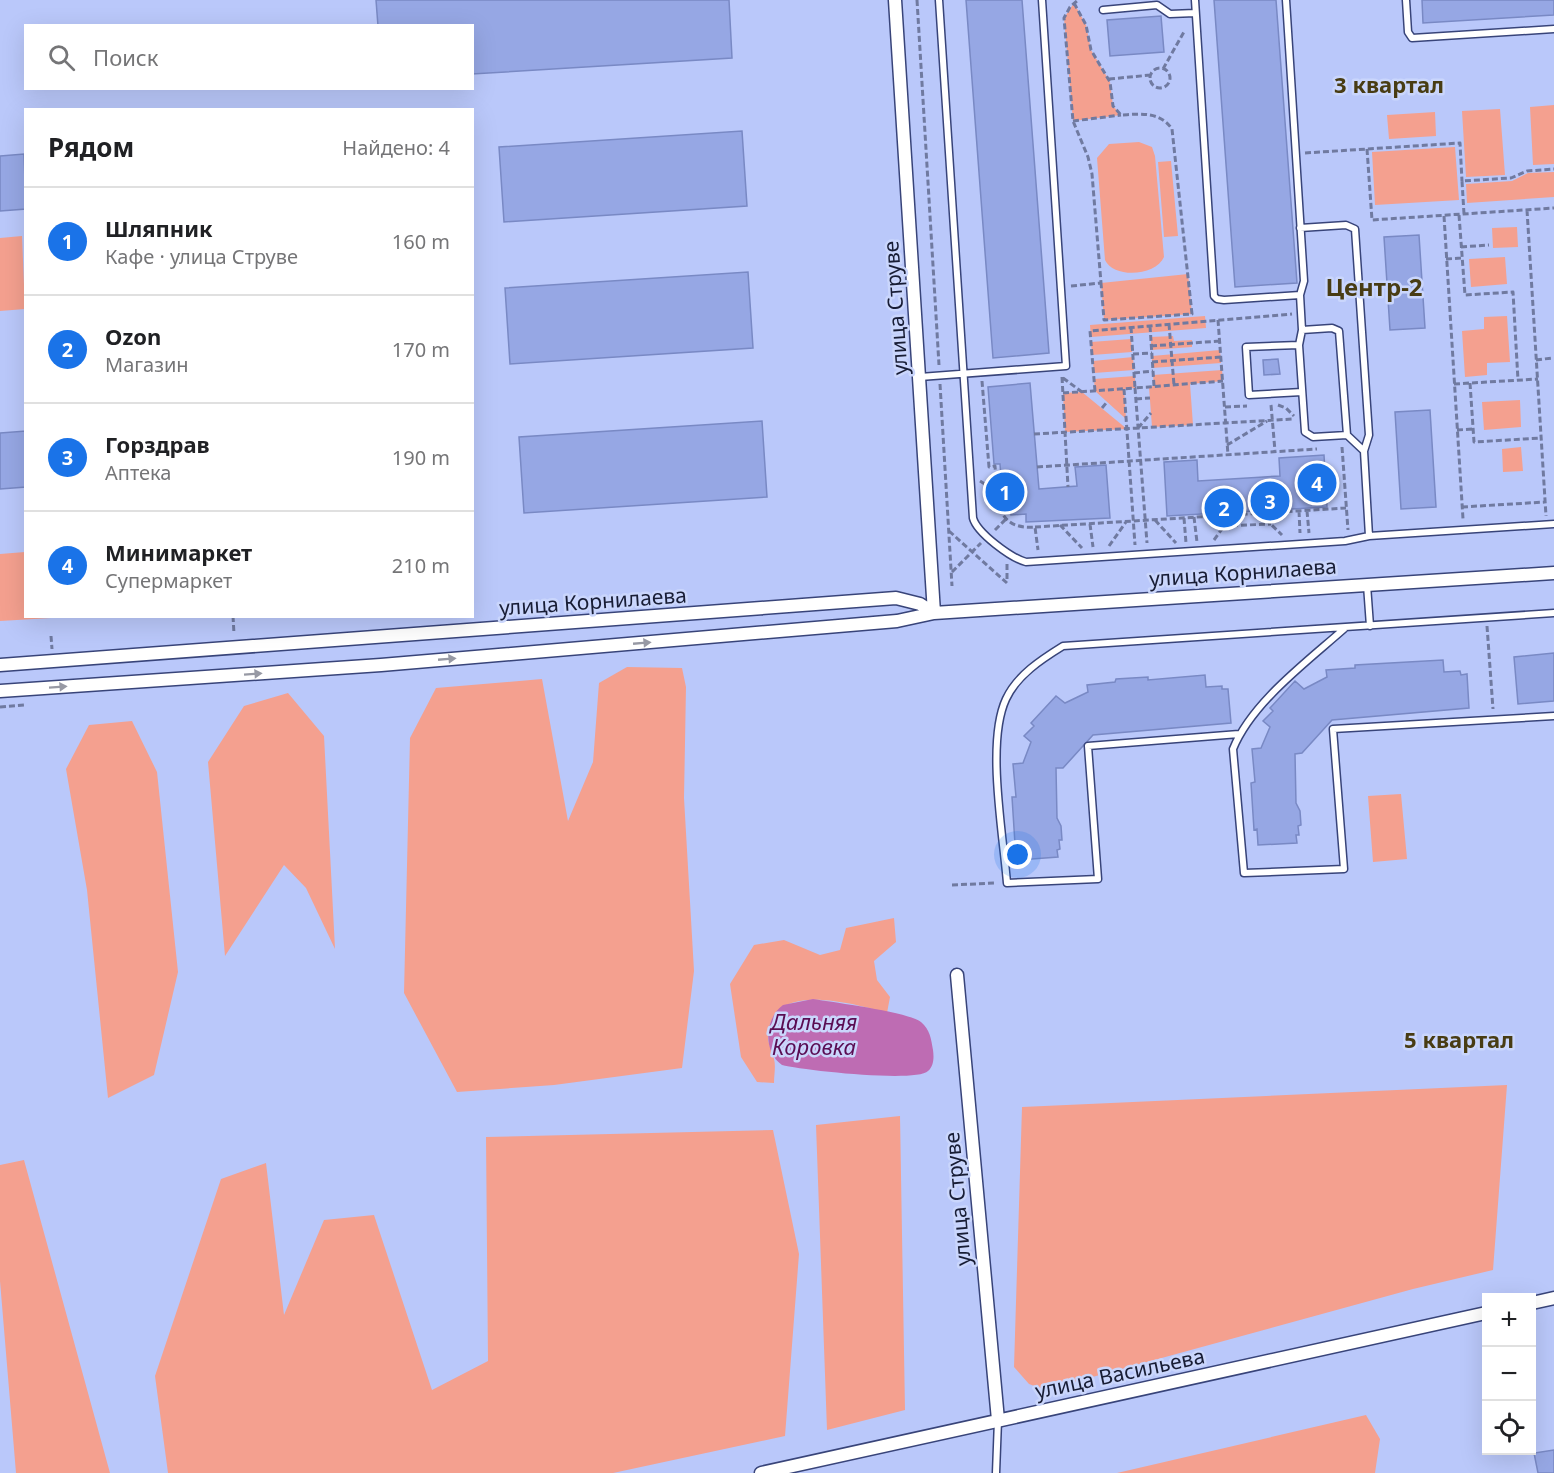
<!DOCTYPE html>
<html lang="ru">
<meta charset="utf-8">
<style>
:root{--surface:#fff;--page:#f2f2f2;--text:#202124;--muted:#757577;--line:#e0e0e0;--accent:#1a73e8}
body{margin:0;font-family:"Noto Sans",sans-serif;background:var(--page);color:var(--text)}
.controls{position:absolute;right:18px;bottom:18px;display:grid;overflow:hidden;border-radius:0px;box-shadow:0 6px 24px #0002}
.controls button{width:54px;height:54px;display:grid;place-items:center;padding:0;border:0;border-bottom:2px solid var(--line);background:var(--surface);color:var(--text);font:30px sans-serif}
.you{position:absolute;left:1018px;top:855px;width:21px;height:21px;margin:-15px;border:4px solid #fff;border-radius:50%;background:#1a73e8;box-shadow:0 0 0 9px #1a73e833}
.badge{display:grid;place-items:center;width:39px;height:39px;border-radius:50%;background:var(--accent);color:#fff;font-size:20px;font-weight:700}
.pin{position:absolute;translate:-50% -50%;border:3px solid #fff;box-shadow:0 2px 6px #0006}
.list{margin:0;padding:0;list-style:none}
h2{display:flex;justify-content:space-between;align-items:center;height:78px;margin:0;padding:0 24px;font-size:26px}
h2 small{font-size:20px;font-weight:400;color:var(--muted)}
.list li{display:grid;grid-template-columns:39px 1fr auto;gap:18px;align-items:center;box-sizing:border-box;height:108px;padding:0 24px;border-top:2px solid var(--line)}
.list b{display:block;font-size:22px;white-space:nowrap}
.list p{margin:0;font-size:20px;white-space:nowrap;color:var(--muted)}
.list em{font-size:20px;font-style:normal;color:var(--muted)}
.icon{flex:none;width:33px;height:33px;fill:none;stroke:currentColor;stroke-width:2;stroke-linecap:round;stroke-linejoin:round}
.map{position:relative;flex:none;width:1554px;height:1473px;overflow:hidden}
.search{position:absolute;background:var(--surface);box-shadow:0 6px 24px #0002;left:24px;top:24px;width:450px;height:66px;display:flex;align-items:center;gap:15px;box-sizing:border-box;padding:0 21px;border-radius:0px;color:var(--muted);font-size:22px}
.panel{position:absolute;background:var(--surface);box-shadow:0 6px 24px #0002;left:24px;top:108px;width:450px;height:510px;border-radius:0px}
.map>svg:first-child{display:block}
.green{fill:#f4a08f}
.water{fill:#be6cb3}
.building{fill:#96a7e4;stroke:#7989c4;stroke-width:1.5}
.lines{fill:none;stroke-linecap:round;stroke-linejoin:round}
.lane-casing{stroke:#384479;stroke-width:9}
.street-casing{stroke:#384479;stroke-width:15}
.path{stroke:#707aa0;stroke-width:3;stroke-dasharray:6 3;stroke-linecap:butt}
.lane{stroke:#fff;stroke-width:6}
.street{stroke:#fff;stroke-width:12}
.oneway{fill:#9799a4}
.labels{text-anchor:middle;stroke-width:5;stroke-linejoin:round;paint-order:stroke}
.street-label{font-size:21px;fill:#181d35;stroke:#cad6fc}
.neighbourhood-label{font-size:22px;font-weight:bold;fill:#483c13;stroke:#cad6fc}
.water-label{font-size:22px;font-style:italic;fill:#5a0d53;stroke:#cad6fc}
.quarter-label{font-size:24px;font-weight:bold;fill:#483c13;stroke:#cad6fc}
</style>
<div class="map">
<svg width="1554" height="1473" viewBox="0 0 1554 1473">
<rect width="100%" height="100%" fill="#bac8fa"/>
<path class="green" d="M1074,3L1086,25L1091,50L1110,82L1113,106L1121,115L1073,121L1064,18Z
M1554,105V164L1533,165L1530,107Z
M1500,109L1505,175L1466,177L1462,111Z
M1435,112L1436,136L1389,139L1387,115Z
M1139,142L1152,147L1155,156L1164,257C1156,276 1114,279 1105,260L1097,158L1109,144Z
M1455,147L1459,200L1375,205L1372,152Z
M1171,161L1178,236L1164,237L1158,162Z
M1554,172V197L1467,203L1466,184L1512,181L1528,173Z
M1517,227L1518,247L1493,248L1492,228Z
M22,236L25,309L0,311V238Z
M1505,257L1507,284L1471,287L1469,259Z
M1188,274L1192,314L1104,320L1101,283Z
M1205,316L1206,328L1091,337L1090,325Z
M1507,316L1510,362L1487,363V375L1465,377L1462,331L1484,329V317Z
M1173,336L1174,341L1192,340V347L1151,350V337Z
M1131,339L1132,352L1092,355L1091,342Z
M1220,350L1221,363L1152,368V356Z
M1133,357L1134,370L1094,373L1093,361Z
M1222,370L1223,381L1190,384L1193,425L1152,427L1149,387L1154,386L1153,375Z
M1135,376V388L1124,389L1126,419L1095,391L1094,379Z
M1082,392L1127,429L1065,432L1063,393Z
M1520,400L1521,427L1484,430L1482,402Z
M1521,447L1523,471L1503,472L1502,449Z
M25,552L26,616L68,617L0,621V554Z
M627,667L682,668L686,687L684,798L694,971L682,1068L554,1085L457,1092L404,993L410,738L436,688L542,679L568,821L593,762L599,683Z
M288,693L324,736L335,949L306,888L284,865L225,956L208,762L244,706Z
M132,721L157,772L178,972L154,1075L108,1098L87,890L66,769L89,725Z
M1401,794L1407,859L1373,862L1368,796Z
M894,918L896,942L874,961L877,980L890,997L887,1013C854,1004 769,979 768,1037C768,1045 773,1052 774,1059C776,1066 774,1075 774,1083L757,1082L741,1057L730,984L754,945L784,940L820,955L840,950L846,928Z
M1507,1085L1493,1270L1413,1289L1045,1390L1029,1384L1014,1367L1022,1107Z
M900,1116L905,1410L827,1430L816,1125Z
M773,1130L799,1254L785,1436L613,1473H168L155,1376L221,1179L266,1163L284,1315L324,1220L374,1215L432,1390L488,1361L486,1137Z
M24,1160L110,1473H16L0,1281V1165Z
M1366,1415L1380,1439L1375,1473H1117Z"/>
<path class="water" d="M813,999C831,1002 909,1012 921,1022C930,1030 931,1038 933,1050C934,1057 934,1066 928,1071C916,1083 801,1070 782,1065C763,1052 764,1019 783,1005Z"/>
<path class="building" d="M376,0H729L732,58L472,74V26H378Z
M966,0H1022L1049,353L993,358Z
M1214,0H1276L1297,283L1235,287Z
M1422,0H1554V15L1423,23Z
M1161,16L1164,52L1110,56L1107,20Z
M742,131L747,206L504,222L499,147Z
M24,154L26,209L0,211V156Z
M1419,235L1425,328L1390,330L1384,237Z
M748,272L753,348L510,364L505,288Z
M1278,359L1280,374L1264,375L1263,360Z
M1030,383L1039,489L1077,486L1075,467L1106,465L1110,518L1026,522V514L1011,515L1010,501L1003,502L1000,464H994L988,387Z
M1430,410L1436,507L1401,509L1395,412Z
M762,421L767,497L524,513L519,437Z
M26,431V487L0,489V433Z
M1324,455L1327,507L1167,516L1164,462L1197,460L1198,481L1280,476L1279,458Z
M1554,653V701L1518,704L1514,657Z
M1443,660L1444,672L1460,671L1461,675L1467,674L1469,708L1332,720L1302,753L1295,754L1296,803L1300,811L1301,825L1298,826L1299,835H1296L1297,843L1258,845L1257,829L1254,830L1251,783L1255,782L1252,749L1261,748L1270,727L1263,721L1273,711L1270,708L1295,681L1304,689L1327,677L1326,670L1355,668V665Z
M1205,675L1206,687L1222,686V689H1228L1231,723L1093,735L1063,768H1056L1057,818L1061,826L1062,840H1059L1060,849L1057,850L1058,857L1019,860L1018,844H1015L1012,797H1016L1013,764L1023,763L1031,742L1024,736L1034,726L1031,723L1056,696L1065,703L1088,692L1087,685L1115,682L1116,679L1148,677V680Z
M1554,1450V1473H1538L1534,1453Z"/>
<g class="lines">
<defs>
<path id="lane" d="M939,0L973,518C977,533 1011,558 1026,562L1345,541L1369,536L1554,524
M1195,0L1214,296L1217,299L1224,300L1300,295
M1286,0L1304,281L1300,295L1302,330L1332,328L1339,331L1347,435L1364,451L1369,536
M1406,0L1408,32L1412,38L1554,29
M1103,10L1157,5L1170,14L1195,13
M1300,228L1346,225L1355,229L1369,435L1364,451
M1302,330L1299,345L1305,432L1313,437L1347,435
M1299,345L1246,347L1249,395L1302,392
M920,377L1066,366L1042,0
M1367,585L1370,626
M1345,628C1308,661 1252,702 1233,749L1244,873L1344,869L1333,729L1554,716
M1239,734L1088,746L1098,879L1007,883C1003,833 986,742 1006,699C1017,675 1042,659 1063,646L1554,613
M996,1473L998,1420"/>
<path id="street" d="M895,0L934,613L1554,573
M0,665L896,598L920,604L934,613L897,621L381,665L0,691
M957,975L998,1420
M1532,1303L1554,1298
M761,1473L1486,1313"/>
</defs>
<use href="#lane" class="lane-casing"/>
<use href="#street" class="street-casing"/>
<path class="path" d="M917,0L939,365
M1074,3L1086,25L1091,50L1110,82L1113,106L1121,115C1140,114 1160,111 1172,129L1192,314L1104,320L1101,283
M1150 78a10 10 0 1 1 20 0a10 10 0 1 1-20 0Z
M1163,69L1185,30
M1109,79L1151,75
M1073,121L1121,115
M1367,149L1372,220L1554,208
M1305,153L1460,143L1462,181
M1527,210L1546,516
M1464,214L1462,181L1511,178L1527,171L1554,169
M1459,215L1465,295L1513,292L1518,380
M1444,216L1463,519
M1461,247L1489,245
M1446,259L1462,258
M1071,286L1101,283L1092,174L1088,157L1073,121L1064,18L1070,7L1078,0
M1218,320L1228,455
M1169,324L1174,385
M1150,326L1154,386
M1131,327L1135,388L1223,381
M1151,346L1220,341
M1133,354L1152,353
M1536,360L1552,358
M1152,362L1221,357
M1134,373L1153,371
M1062,377L1068,487
M1063,378L1082,392
M982,381L989,467L995,466L997,492
M1470,383L1474,442L1541,438
M940,384L952,586
M1454,384L1538,379
M1124,389L1135,545
M1095,391L1090,331L1292,314
M1063,393L1135,388L1147,543
M1136,399L1150,398
M1271,405L1275,451
M1278,405L1286,408L1294,416
M1225,407L1247,406
M1102,408L1107,402
M1138,428L1151,413
M1457,430L1473,429
M1034,434L1293,419
M1227,445L1267,421
M1342,447L1348,530
M1037,467L1317,449
M980,481L997,492C999,517 1009,529 1035,527L1038,550
M1462,507L1545,502
M1299,511L1300,533
M1307,511L1309,533
M1259,513L1282,535
M1194,517L1197,542
M1184,518L1186,543
M1155,520L1176,543
M1090,524L1093,547
M1060,525L1082,548
M1223,526L1271,524
M1035,527L1346,508
M995,530L1006,519
M949,531L1007,583
M1214,540L1232,515
M1109,546L1126,522
M1007,564V581
M952,572L981,543
M233,616L234,634
M1487,626L1493,709
M51,636L52,649
M0,707L25,705
M952,885L996,883"/>
<use href="#lane" class="lane"/>
<use href="#street" class="street"/>
</g>
<defs><path id="oneway-solid" d="M-6-.8H1V-3.2L6.5 0L1 3.2V.8H-6Z" transform="scale(1.5)"/></defs>
<g class="oneway">
<use href="#oneway-solid" transform="translate(642 643) rotate(-5)"/>
<use href="#oneway-solid" transform="translate(447 659) rotate(-5)"/>
<use href="#oneway-solid" transform="translate(253 674) rotate(-4)"/>
<use href="#oneway-solid" transform="translate(58 687) rotate(-4)"/>
</g>
<g class="labels">
<g class="street-label">
<text transform="translate(896 308) rotate(-94)" y="7">улица Струве</text>
<text transform="translate(1243 573) rotate(-4)" y="7">улица Корнилаева</text>
<text transform="translate(593 602) rotate(-4)" y="7">улица Корнилаева</text>
<text transform="translate(958 1199) rotate(-95)" y="7">улица Струве</text>
<text transform="translate(1120 1374) rotate(-12)" y="7">улица Васильева</text>
</g>
<g class="neighbourhood-label">
<text x="1389" y="93">3 квартал</text>
<text x="1459" y="1048">5 квартал</text>
</g>
<g class="water-label">
<text x="814" y="1030">Дальняя<tspan x="814" dy="25">Коровка</tspan></text>
</g>
<g class="quarter-label">
<text x="1374" y="296">Центр-2</text>
</g>
</g>
</svg>
<div class="controls">
<button>+</button>
<button>−</button>
<button><svg class="icon" aria-label="locate" viewBox="0 0 24 24"><circle cx="12" cy="12" r="6"/><path d="M12 2v4M12 18v4M2 12h4M18 12h4"/></svg></button>
</div>
<div class="you"></div>
<div class="pin badge" style="left:1005px;top:492px">1</div>
<div class="pin badge" style="left:1224px;top:508px">2</div>
<div class="pin badge" style="left:1270px;top:501px">3</div>
<div class="pin badge" style="left:1317px;top:483px">4</div>
<div class="search"><svg class="icon" aria-label="search" viewBox="0 0 24 24"><circle cx="10" cy="10" r="6"/><path d="M15 15l6 6"/></svg>Поиск</div>
<section class="panel">
<h2>Рядом<small>Найдено: 4</small></h2>
<ul class="list">
<li><span class="badge">1</span><div><b>Шляпник</b><p>Кафе · улица Струве</p></div><em>160 m</em></li>
<li><span class="badge">2</span><div><b>Ozon</b><p>Магазин</p></div><em>170 m</em></li>
<li><span class="badge">3</span><div><b>Горздрав</b><p>Аптека</p></div><em>190 m</em></li>
<li><span class="badge">4</span><div><b>Минимаркет</b><p>Супермаркет</p></div><em>210 m</em></li>
</ul>
</section>
</div>
